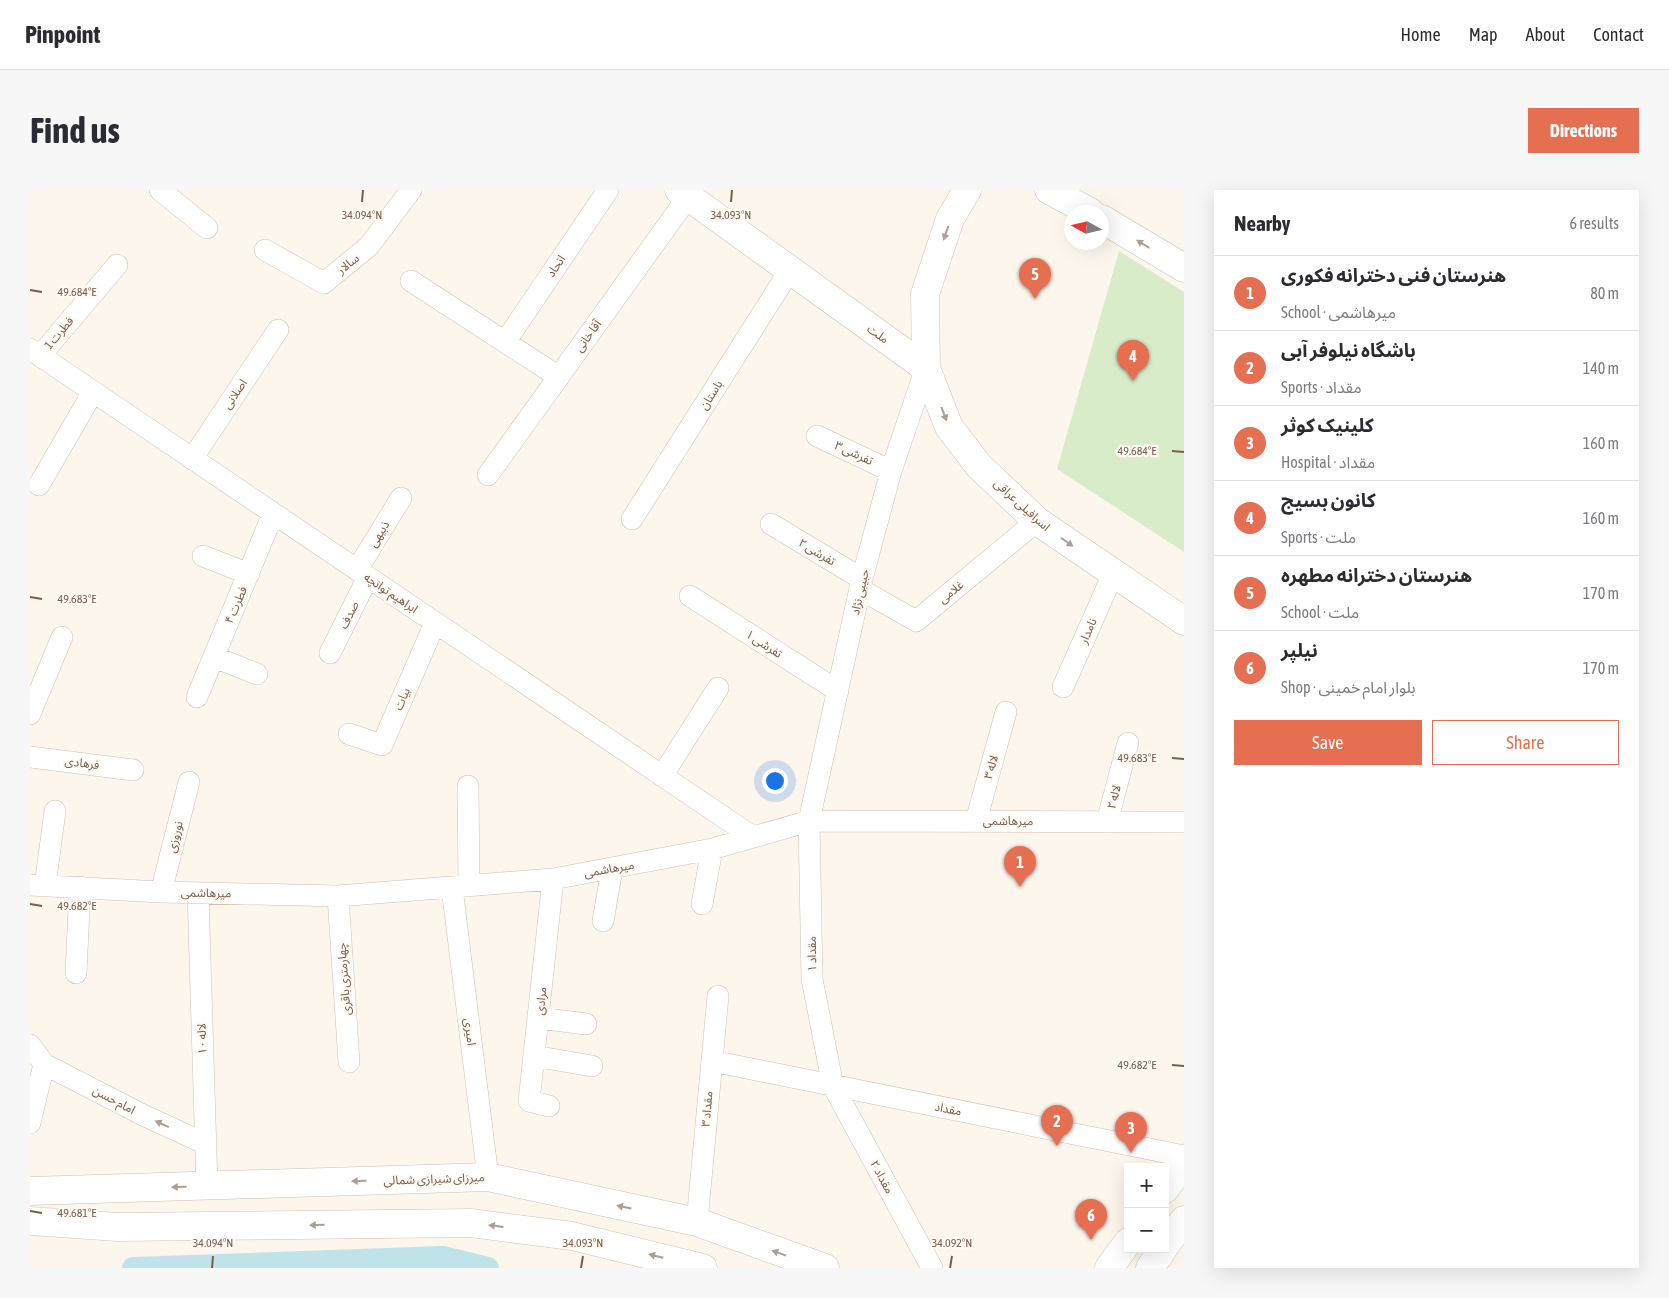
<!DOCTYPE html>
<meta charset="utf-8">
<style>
:root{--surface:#fff;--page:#f7f7f7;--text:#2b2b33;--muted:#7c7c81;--line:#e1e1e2;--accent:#e76f51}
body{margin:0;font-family:"Asap Condensed","Noto Sans Arabic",sans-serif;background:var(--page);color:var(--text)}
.controls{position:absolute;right:15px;bottom:15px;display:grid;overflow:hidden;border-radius:0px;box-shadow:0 5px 20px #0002}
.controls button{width:45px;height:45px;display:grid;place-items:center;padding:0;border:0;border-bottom:1px solid var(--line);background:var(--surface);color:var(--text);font:25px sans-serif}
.compass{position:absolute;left:1034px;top:15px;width:45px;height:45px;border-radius:50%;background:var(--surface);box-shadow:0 5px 20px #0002;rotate:278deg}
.you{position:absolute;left:744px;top:590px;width:18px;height:18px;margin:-12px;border:4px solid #fff;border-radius:50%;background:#1a73e8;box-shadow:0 0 0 8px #1a73e833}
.badge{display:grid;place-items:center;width:32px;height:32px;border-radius:50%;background:var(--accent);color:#fff;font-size:16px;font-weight:700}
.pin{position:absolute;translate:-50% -41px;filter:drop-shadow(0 1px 2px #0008)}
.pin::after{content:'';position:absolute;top:26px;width:18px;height:15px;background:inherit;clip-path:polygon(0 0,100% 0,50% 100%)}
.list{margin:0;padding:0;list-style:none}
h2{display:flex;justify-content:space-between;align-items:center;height:65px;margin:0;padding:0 20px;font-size:21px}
h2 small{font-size:16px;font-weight:400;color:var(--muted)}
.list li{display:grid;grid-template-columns:32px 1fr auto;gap:15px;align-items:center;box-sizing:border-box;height:75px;padding:0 20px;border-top:1px solid var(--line)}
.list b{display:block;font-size:19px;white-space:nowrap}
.list p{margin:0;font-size:16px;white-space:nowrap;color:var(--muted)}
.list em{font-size:16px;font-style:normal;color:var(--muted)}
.actions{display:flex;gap:10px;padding:15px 20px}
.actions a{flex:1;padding:11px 0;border:1px solid var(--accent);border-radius:0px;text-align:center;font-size:18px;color:var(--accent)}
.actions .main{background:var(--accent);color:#fff}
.map{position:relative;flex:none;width:1154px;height:1078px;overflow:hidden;border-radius:0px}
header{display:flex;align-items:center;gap:30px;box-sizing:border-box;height:70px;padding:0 25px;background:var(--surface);border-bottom:1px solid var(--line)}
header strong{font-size:24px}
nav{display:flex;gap:28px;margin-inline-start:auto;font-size:18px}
.intro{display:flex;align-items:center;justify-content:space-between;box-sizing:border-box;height:120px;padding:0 30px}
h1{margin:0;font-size:35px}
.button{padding:12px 22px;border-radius:0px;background:var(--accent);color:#fff;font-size:18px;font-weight:700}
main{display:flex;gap:30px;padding:0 30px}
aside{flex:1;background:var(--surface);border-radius:0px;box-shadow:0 5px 20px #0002}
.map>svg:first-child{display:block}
.green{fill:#d8ecc9}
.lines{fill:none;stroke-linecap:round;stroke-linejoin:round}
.canal{stroke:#bfe3e8;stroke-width:22}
.minor-casing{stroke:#d1beb0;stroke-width:22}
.tertiary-casing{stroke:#d1beb0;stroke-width:29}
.secondary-casing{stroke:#d6c0b0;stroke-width:29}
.minor{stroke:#fff;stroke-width:21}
.tertiary{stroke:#fff;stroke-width:28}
.secondary{stroke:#fff;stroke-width:28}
.oneway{fill:#af9d94}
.ticks{fill:none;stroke:#7a5c4d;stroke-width:2}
.labels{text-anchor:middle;stroke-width:4.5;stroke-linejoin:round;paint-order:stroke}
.street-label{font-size:12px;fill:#7a5c4d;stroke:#fffaf3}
.ticks-label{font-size:12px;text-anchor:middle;fill:#7a5c4d;stroke:#fffaf3;stroke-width:4.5;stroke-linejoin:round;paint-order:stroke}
</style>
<header>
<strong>Pinpoint</strong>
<nav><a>Home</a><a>Map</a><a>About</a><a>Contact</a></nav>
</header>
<div class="intro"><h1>Find us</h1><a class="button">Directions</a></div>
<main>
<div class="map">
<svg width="1154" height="1078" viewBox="0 0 1154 1078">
<rect width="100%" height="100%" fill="#fdf6ec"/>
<path class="green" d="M1089,61L1154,102V362L1027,279Z"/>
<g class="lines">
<path class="canal" d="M103,1078L413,1067L458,1078"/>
<defs>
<path id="minor" d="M130,0L177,38
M235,60L294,93L339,56L381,0
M381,91L529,187
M475,152L578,0
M0,159L723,647
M10,166L87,75
M896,178L861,281L832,389L779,631L782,789L803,896L902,1078
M787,246L861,281
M162,269L248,140
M458,285L658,7
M9,295L63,202
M602,329L760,80
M741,334L832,389
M173,366L219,384
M327,380L371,308
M830,399L886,431L1007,331
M660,406L808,501
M300,463L338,387
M184,467L227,484
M1033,497L1083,384
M167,507L243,324
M0,524L32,447
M319,544L352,555L405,433
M0,567L103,580
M632,586L688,498
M438,596L439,696
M946,631L976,522
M1077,632L1098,553
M0,695L131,702L308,706L523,689L682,659L779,631L1154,632
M15,696L25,621
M422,698L458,987
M131,702L159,592
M168,703L177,996
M308,706L319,872
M672,714L682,659
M573,731L582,679
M46,783L50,697
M509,828L556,834
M0,855L14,874L113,925L176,954
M504,866L562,876
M682,871L1154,966
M519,916L499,911L523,689
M0,933L14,874
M667,1032L688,806"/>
<path id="tertiary" d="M649,0L896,178
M937,0L920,29L895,104L896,178L919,237L949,276L1007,331L1154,431
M1019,0L1060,22
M1072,29L1154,78
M0,1001L458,987L667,1032L795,1078"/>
<path id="secondary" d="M1135,999L1154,973
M0,1031L88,1037L441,1033L542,1046L673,1078
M1135,1056L1154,1030
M1079,1078L1098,1052
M1120,1078L1133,1059"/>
</defs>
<use href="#minor" class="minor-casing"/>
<use href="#tertiary" class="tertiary-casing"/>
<use href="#secondary" class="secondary-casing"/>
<use href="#minor" class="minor"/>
<use href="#tertiary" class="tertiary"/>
<use href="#secondary" class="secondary"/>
</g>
<defs><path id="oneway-solid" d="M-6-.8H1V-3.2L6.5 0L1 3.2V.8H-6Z" transform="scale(1.25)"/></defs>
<g class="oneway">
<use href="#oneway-solid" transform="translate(916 43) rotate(109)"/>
<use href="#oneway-solid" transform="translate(1113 54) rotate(-149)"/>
<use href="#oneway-solid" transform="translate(914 224) rotate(69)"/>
<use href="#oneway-solid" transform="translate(1037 352) rotate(35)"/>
<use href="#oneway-solid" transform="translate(132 934) rotate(-155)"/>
<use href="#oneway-solid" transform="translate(329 991) rotate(178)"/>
<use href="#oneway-solid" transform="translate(149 997) rotate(178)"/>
<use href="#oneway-solid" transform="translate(594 1017) rotate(-168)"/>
<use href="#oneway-solid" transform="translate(287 1035) rotate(179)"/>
<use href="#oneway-solid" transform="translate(466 1036) rotate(-173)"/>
<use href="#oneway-solid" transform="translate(749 1063) rotate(-160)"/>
<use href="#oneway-solid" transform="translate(626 1066) rotate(-166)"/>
</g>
<path class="ticks" d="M332,12L333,0M701,12L702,0M0,100L12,102M1142,261L1154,262M0,407L12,409M1142,568L1154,569M0,714L12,716M1142,875L1154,876M0,1021L12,1023M182,1078L183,1066M551,1078L553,1066M920,1078L922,1066"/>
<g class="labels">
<g class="street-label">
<text transform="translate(318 74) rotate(-39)" y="4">سالار</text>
<text transform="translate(526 76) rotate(-56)" y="4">اتحاد</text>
<text transform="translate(29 143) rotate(-50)" y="4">فطرت 1</text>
<text transform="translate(848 144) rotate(36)" y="4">ملت</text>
<text transform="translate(558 146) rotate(-54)" y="4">آقا خانی</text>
<text transform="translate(205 204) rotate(-56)" y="4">اصلانی</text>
<text transform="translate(681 205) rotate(-58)" y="4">باستان</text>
<text transform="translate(824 263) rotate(25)" y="4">تفرشی ۳</text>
<text transform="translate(992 315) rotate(42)" y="4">اسرافیلی عراقی</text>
<text transform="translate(349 344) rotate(-58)" y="4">ذبیهی</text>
<text transform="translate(787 362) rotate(31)" y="4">تفرشی ۲</text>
<text transform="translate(830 402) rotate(-77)" y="4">حبیبی نژاد</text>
<text transform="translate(921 402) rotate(-39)" y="4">غلامی</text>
<text transform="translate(361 403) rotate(34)" y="4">ابراهیم توانچه</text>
<text transform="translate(206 415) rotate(-67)" y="4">فطرت ۴</text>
<text transform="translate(319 425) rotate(-64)" y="4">صدف</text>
<text transform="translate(1058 441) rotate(-66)" y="4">نامدار</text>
<text transform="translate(734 454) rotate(33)" y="4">تفرشی ۱</text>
<text transform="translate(372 509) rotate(-67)" y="4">بیات</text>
<text transform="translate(52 573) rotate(7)" y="4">فرهادی</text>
<text transform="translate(961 577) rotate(-74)" y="4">لاله ۳</text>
<text transform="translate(1084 607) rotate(-76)" y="4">لاله ۲</text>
<text x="978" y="635">میرهاشمی</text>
<text transform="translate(145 647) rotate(-76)" y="4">نوروزی</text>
<text transform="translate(579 679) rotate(-10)" y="4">میرهاشمی</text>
<text transform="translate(176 703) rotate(1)" y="4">میرهاشمی</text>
<text transform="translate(782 764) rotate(-91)" y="4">مقداد ۱</text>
<text transform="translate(314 789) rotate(-94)" y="4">چهارمتری باقری</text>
<text transform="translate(511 811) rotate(-84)" y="4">مرادی</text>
<text transform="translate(440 842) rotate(83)" y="4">امیری</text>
<text transform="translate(172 849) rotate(-92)" y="4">لاله ۱۰</text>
<text transform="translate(84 910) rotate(28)" y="4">امام حسن</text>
<text transform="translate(677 919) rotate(-85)" y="4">مقداد ۳</text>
<text transform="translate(918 919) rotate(11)" y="4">مقداد</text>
<text transform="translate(852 987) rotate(62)" y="4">مقداد ۲</text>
<text transform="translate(404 989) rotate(-2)" y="4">میرزای شیرازی شمالی</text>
</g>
</g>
<g class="ticks-label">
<text x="332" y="29">34.094°N</text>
<text x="701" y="29">34.093°N</text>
<text x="47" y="106">49.684°E</text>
<text x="1107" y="265">49.684°E</text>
<text x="47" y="413">49.683°E</text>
<text x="1107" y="572">49.683°E</text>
<text x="47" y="720">49.682°E</text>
<text x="1107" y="879">49.682°E</text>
<text x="47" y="1027">49.681°E</text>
<text x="183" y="1057">34.094°N</text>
<text x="553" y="1057">34.093°N</text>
<text x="922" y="1057">34.092°N</text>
</g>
</svg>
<div class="controls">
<button>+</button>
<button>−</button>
</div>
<svg class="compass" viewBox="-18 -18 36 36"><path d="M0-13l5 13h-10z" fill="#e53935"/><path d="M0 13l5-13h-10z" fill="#7c7c81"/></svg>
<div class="you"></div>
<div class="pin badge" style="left:990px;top:697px">1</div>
<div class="pin badge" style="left:1027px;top:956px">2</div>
<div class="pin badge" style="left:1101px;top:963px">3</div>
<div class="pin badge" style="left:1103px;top:191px">4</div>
<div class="pin badge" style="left:1005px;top:109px">5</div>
<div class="pin badge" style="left:1061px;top:1050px">6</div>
</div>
<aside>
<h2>Nearby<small>6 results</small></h2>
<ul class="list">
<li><span class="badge">1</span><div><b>هنرستان فنی دخترانه فکوری</b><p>School · میرهاشمی</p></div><em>80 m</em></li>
<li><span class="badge">2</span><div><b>باشگاه نیلوفر آبی</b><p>Sports · مقداد</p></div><em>140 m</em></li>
<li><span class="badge">3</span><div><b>کلینیک کوثر</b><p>Hospital · مقداد</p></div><em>160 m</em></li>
<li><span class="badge">4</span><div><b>کانون بسیج</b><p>Sports · ملت</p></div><em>160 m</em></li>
<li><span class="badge">5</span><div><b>هنرستان دخترانه مطهره</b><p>School · ملت</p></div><em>170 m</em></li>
<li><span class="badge">6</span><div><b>نیلپر</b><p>Shop · بلوار امام خمینی</p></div><em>170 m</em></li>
</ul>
<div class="actions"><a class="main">Save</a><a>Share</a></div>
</aside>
</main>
